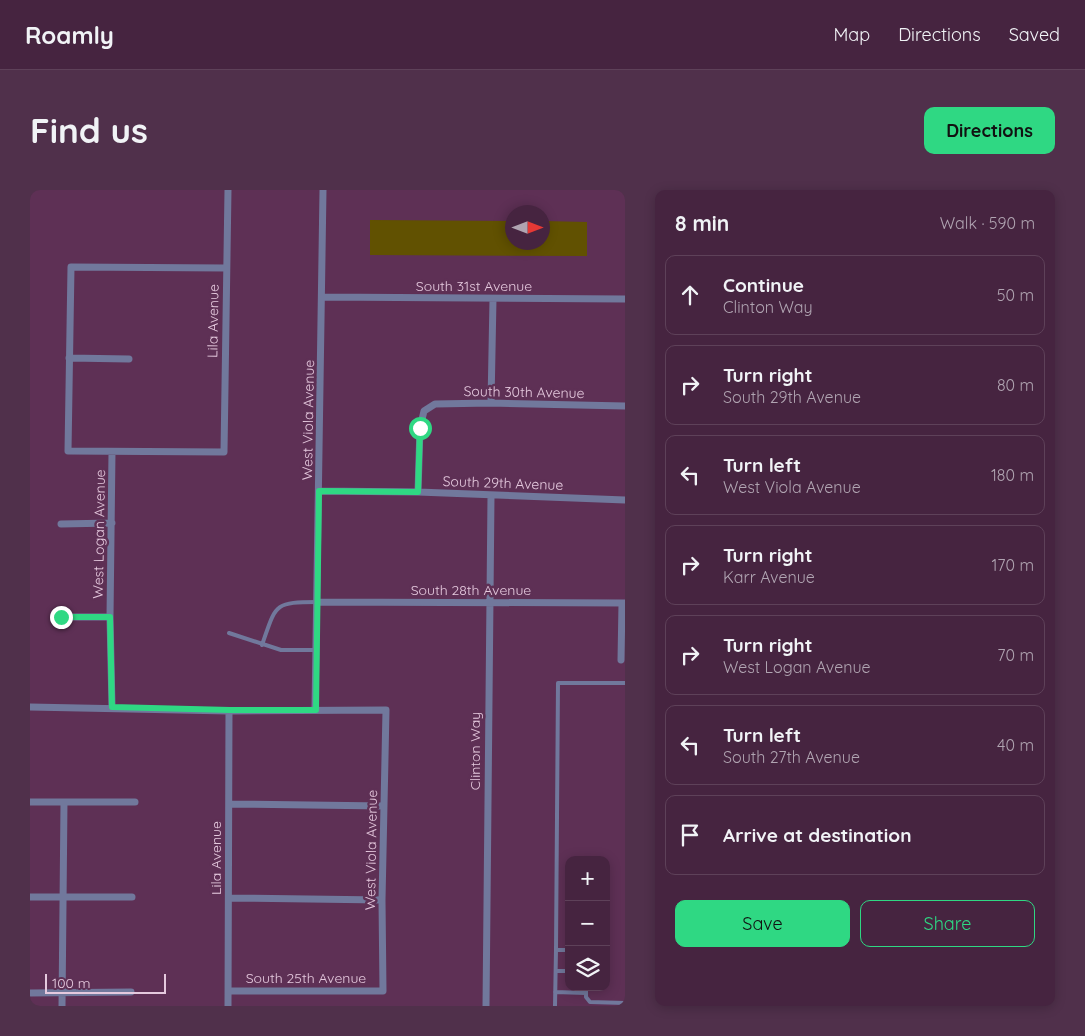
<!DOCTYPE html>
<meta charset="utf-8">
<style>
:root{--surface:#462440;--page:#50304b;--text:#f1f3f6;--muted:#b0a4b1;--line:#5e4159;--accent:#2fd883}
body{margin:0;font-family:Quicksand,sans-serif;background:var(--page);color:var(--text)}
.controls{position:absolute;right:15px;bottom:15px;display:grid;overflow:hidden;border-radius:10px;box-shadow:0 2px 12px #0003}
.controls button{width:45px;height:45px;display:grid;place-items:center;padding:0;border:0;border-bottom:1px solid var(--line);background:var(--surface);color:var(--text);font:25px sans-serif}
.compass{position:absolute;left:475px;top:15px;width:45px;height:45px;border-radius:50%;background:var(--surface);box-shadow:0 2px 12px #0003;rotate:90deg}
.scale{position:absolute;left:15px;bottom:12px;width:121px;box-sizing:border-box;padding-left:5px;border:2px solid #e5c9de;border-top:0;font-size:14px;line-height:18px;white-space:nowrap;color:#e5c9de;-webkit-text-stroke:4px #5e3055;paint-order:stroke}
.stop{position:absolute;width:15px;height:15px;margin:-11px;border:4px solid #2fd883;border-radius:50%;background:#fff}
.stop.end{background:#2fd883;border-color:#fff;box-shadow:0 1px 5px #0008}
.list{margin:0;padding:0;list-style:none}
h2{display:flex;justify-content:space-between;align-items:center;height:65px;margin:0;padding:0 20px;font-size:21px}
h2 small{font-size:16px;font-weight:400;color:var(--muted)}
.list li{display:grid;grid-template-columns:32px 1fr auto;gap:15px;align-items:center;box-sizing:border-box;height:80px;margin:0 10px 10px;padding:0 10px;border:1px solid var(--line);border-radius:10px}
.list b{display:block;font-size:19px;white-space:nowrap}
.list p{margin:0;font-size:16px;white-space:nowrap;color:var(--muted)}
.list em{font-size:16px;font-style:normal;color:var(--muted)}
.actions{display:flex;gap:10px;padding:15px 20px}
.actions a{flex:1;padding:11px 0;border:1px solid var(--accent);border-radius:10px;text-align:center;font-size:18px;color:var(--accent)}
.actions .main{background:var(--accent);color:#111}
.icon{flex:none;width:28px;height:28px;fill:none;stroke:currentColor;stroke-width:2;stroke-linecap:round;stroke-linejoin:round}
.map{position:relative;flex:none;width:595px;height:816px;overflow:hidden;border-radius:10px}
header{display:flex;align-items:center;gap:30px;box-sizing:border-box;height:70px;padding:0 25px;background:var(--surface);border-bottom:1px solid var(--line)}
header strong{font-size:24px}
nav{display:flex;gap:28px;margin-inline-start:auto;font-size:18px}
.intro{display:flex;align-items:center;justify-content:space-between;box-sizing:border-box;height:120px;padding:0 30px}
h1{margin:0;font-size:35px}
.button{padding:12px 22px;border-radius:10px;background:var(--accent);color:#111;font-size:18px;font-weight:700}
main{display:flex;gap:30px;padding:0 30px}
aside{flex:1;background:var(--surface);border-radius:10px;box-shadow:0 2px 12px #0003}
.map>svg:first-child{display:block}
.green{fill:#615101}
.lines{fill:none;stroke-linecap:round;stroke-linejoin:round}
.lane{stroke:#71789c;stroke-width:4}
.street{stroke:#71789c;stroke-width:7}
.route{stroke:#2fd883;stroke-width:6}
.labels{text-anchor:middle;stroke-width:5;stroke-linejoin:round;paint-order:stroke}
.street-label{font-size:14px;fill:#e5c9de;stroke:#5e3055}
</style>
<header>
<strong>Roamly</strong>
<nav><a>Map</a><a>Directions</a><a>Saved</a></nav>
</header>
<div class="intro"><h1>Find us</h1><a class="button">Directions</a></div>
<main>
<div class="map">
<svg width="595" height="816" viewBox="0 0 595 816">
<rect width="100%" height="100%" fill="#5e3055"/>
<path class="green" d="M340,30L482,31V52H512L513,31L557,32V66L340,65Z"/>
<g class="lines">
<path class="lane" d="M199,443L251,460H286
M232,455C246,415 243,412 287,412
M539,760H526L528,493H595
M526,781H539
M556,797V807L560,812L595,813
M525,802L556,803
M525,816L526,760"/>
<path class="street" d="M196,78L41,77L38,261L194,262L198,0
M292,107L595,109
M39,168L99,169
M461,213L463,109
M82,262L80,427L82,517
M289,301L388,302L595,310
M388,302L390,238L394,221L405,214L461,213L595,216
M31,334L82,333
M287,412L595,413
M31,427H80
M591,470L592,413
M0,517L199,521L356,520L352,710L353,801H198
M285,520L293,0
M0,612H105
M199,614L354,616
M0,707H102
M199,708L352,710
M0,803L101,802
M32,816L34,612
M198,816L199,521
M456,816L461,306"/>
</g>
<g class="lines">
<path class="route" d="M31,427H80L82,517L200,520H286L289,301L388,302L390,238"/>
</g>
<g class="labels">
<g class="street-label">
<text x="444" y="101">South 31st Avenue</text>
<text transform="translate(183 131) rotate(-89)" y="5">Lila Avenue</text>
<text transform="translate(494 202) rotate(1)" y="5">South 30th Avenue</text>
<text transform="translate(278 230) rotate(-89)" y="5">West Viola Avenue</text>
<text transform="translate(473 293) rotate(2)" y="5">South 29th Avenue</text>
<text transform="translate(69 344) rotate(-89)" y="5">West Logan Avenue</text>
<text x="441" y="405">South 28th Avenue</text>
<text transform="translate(445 561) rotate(-90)" y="5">Clinton Way</text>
<text transform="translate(341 660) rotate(-89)" y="5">West Viola Avenue</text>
<text transform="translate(186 668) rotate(-90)" y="5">Lila Avenue</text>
<text x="276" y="793">South 25th Avenue</text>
</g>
</g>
</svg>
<div class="controls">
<button>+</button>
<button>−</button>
<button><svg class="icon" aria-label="layers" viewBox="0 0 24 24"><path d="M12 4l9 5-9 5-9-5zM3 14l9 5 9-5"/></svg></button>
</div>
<svg class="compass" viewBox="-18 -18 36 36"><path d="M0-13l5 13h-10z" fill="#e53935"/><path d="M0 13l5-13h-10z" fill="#b0a4b1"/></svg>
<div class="scale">100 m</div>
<div class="stop" style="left:390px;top:238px"></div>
<div class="stop end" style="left:31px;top:427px"></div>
</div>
<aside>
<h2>8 min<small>Walk · 590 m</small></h2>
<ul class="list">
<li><svg class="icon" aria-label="ahead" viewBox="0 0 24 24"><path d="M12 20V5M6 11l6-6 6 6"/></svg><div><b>Continue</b><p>Clinton Way</p></div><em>50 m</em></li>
<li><svg class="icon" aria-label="right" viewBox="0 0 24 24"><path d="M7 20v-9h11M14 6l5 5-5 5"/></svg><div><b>Turn right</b><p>South 29th Avenue</p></div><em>80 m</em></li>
<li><svg class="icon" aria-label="left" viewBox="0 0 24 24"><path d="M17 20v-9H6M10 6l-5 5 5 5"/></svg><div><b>Turn left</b><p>West Viola Avenue</p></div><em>180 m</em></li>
<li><svg class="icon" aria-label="right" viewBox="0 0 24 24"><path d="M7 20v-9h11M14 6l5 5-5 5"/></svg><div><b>Turn right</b><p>Karr Avenue</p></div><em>170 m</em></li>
<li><svg class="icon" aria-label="right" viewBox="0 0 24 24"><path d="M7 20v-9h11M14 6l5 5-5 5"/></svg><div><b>Turn right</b><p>West Logan Avenue</p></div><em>70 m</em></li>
<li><svg class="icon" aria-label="left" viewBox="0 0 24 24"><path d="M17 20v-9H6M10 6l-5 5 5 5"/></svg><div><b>Turn left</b><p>South 27th Avenue</p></div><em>40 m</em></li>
<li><svg class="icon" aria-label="arrive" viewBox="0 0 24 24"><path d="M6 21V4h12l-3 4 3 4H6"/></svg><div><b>Arrive at destination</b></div></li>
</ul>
<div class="actions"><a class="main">Save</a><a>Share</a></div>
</aside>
</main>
